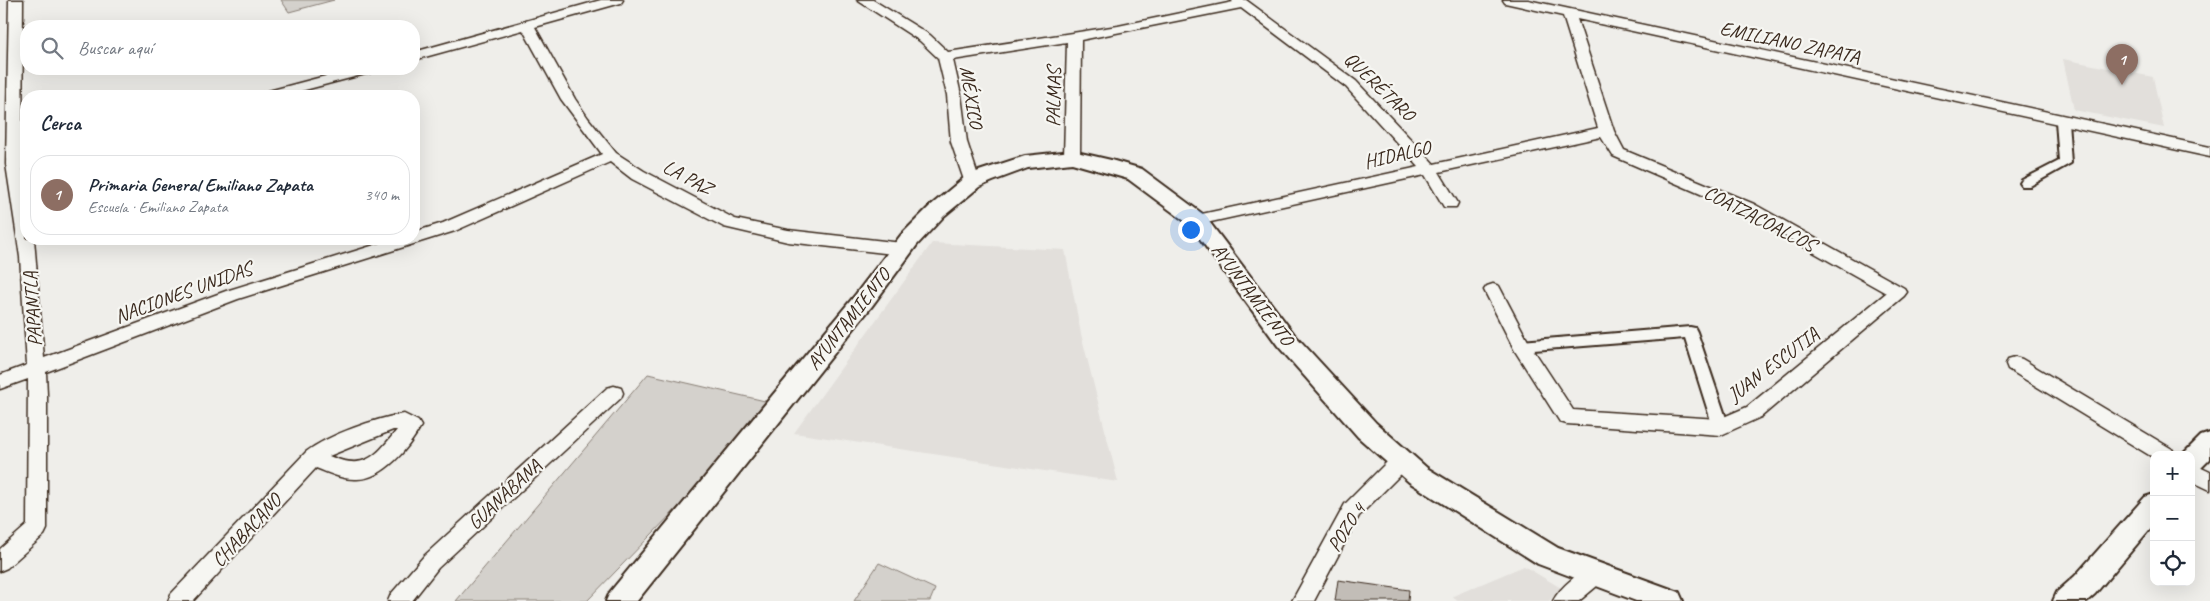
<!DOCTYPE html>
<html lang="es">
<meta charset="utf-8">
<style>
:root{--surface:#fff;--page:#f6f6f7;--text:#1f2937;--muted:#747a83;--line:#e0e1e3;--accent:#db2777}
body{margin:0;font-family:Caveat,sans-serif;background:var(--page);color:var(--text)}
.controls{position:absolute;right:15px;bottom:15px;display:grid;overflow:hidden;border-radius:10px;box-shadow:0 5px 20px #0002}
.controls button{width:45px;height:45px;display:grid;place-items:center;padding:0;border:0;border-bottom:1px solid var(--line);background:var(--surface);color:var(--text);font:25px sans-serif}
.you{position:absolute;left:1190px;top:229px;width:18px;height:18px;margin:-12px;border:4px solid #fff;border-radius:50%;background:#1a73e8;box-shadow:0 0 0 8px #1a73e833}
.badge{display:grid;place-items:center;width:32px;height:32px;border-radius:50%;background:var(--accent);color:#fff;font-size:16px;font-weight:700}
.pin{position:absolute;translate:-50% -41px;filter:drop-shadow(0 1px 2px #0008)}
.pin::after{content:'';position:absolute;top:26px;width:18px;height:15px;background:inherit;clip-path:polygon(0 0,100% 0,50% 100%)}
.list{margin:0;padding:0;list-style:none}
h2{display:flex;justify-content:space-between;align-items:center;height:65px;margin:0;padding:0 20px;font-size:21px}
h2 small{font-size:16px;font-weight:400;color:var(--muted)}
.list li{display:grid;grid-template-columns:32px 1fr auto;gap:15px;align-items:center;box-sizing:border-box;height:80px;margin:0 10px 10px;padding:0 10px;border:1px solid var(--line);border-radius:20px}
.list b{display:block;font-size:19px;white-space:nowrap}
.list p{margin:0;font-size:16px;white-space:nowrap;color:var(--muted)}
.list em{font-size:16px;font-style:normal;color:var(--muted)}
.icon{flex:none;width:28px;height:28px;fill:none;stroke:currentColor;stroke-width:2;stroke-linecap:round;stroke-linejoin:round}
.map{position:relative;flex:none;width:2210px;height:601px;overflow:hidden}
.search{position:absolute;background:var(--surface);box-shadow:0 5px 20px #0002;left:20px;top:20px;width:400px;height:55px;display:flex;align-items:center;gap:12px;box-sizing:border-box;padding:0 18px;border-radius:20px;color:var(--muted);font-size:19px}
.panel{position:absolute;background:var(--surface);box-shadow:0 5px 20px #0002;left:20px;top:90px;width:400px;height:155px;border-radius:20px}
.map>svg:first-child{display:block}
.built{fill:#e2dfdb}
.green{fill:#d4d1cc;stroke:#887e75}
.building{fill:#c2bdb7;stroke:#3b2a1e}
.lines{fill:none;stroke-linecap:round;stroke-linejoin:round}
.pedestrian-casing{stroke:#3b2a1e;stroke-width:4}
.minor-casing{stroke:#3b2a1e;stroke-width:3}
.tertiary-casing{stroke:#3b2a1e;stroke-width:4}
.pedestrian{fill:#f6f6f2;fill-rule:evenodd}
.minor{fill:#f6f6f2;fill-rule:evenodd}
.tertiary{fill:#f6f6f2;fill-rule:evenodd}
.labels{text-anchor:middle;stroke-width:4.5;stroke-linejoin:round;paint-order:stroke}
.street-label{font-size:20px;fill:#3b2a1e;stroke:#f6f6f2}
</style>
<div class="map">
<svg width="2210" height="601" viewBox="0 0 2210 601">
<rect width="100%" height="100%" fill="#efeeea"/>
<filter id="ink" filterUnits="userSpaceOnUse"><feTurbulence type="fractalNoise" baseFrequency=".02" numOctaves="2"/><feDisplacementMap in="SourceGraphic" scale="10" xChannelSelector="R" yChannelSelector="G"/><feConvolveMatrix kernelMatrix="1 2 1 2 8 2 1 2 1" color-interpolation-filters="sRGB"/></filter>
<g filter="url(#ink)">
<path class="built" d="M2063,59L2153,77L2164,128L2074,110Z
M932,243L1065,250L1081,334L1118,482L794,433Z
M1524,566L1561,588L1549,601H1457L1453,596Z"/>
<path class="green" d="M281,0H334L289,12Z
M648,374L778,404L587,601H456Z
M879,563L935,589L930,601H854Z"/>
<path class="building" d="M1338,580L1409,590L1408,601H1335Z"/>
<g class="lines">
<defs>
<path id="pedestrian" d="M2062,117L2068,121L2071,163L2030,186H2022L2020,183L2022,180L2059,161L2056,121Z
M1690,327L1695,328L1697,332L1729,427L1726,431L1721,433L1716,431L1713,427L1685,338L1521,351L1516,350L1514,346L1516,342L1521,341Z"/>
<path id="minor" d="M9,0H23L22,164L26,192V239H34L44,358L226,291L394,239H414V232L443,223L602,154L561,99L523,30L414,60V52L601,0H623L621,3L535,27L575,99L588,118L616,153L644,171L735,219L788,230L902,243L908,245L910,249L908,253L902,255L788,242L724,227L632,179L610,162L455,231L238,299L46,372L47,395V529L44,535L7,568L0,571V549L27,525L28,379L0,389V375L27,365L20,257L6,164Z
M857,0H873L930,35L948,52L1118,26L1233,2L1231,0H1246L1356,81L1434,164L1598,128L1563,16L1505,3L1503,0H1528L2210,147V157L1577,19L1614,131L1624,150L1754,204L1904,288L1907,292L1904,296L1761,417L1721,435L1567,424L1560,422L1515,351L1484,290L1487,286L1493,284L1499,286L1529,343L1573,410L1719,419L1747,407L1886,293L1742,212L1613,156L1601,137L1439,172L1458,203L1456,207H1444L1425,175L1197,225L1191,224L1189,220L1191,216L1197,215L1419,167L1346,87L1241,8L1081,40L1080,157L1077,160H1067L1064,157L1067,42L953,60L961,95L967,142L980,182L978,186H966L951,142L947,95L938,58L920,41Z
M352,69H375L373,72L282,96H259L261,93Z
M2015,357L2022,359L2172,449L2175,455H2154V458L2008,369L2006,364L2008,359Z
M614,386L621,388L623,393L621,398L438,568L412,601H388L391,594L424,556L607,388Z
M404,414L418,421L421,426C409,448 384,479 357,479C343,480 329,473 316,468L193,601H168L171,594L306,452C328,435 376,418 404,414ZM393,430H397C375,457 365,471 329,456Z
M1401,453L1408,455L1411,461L1408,467L1359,516L1314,601H1292L1345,504L1394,455Z
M2191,463L2210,472V490L2191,481Z
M1595,565L1603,567L1606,574L1603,581L1579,601H1553C1560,587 1581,570 1595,565Z"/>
<path id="tertiary" d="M1072,151L1111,160L1142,169L1204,215L1294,334L1376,423L1427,468L1558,548L1679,592L1683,601H1636L1538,564L1409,482L1358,437L1278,346L1190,225L1128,179L1072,163L1028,168L993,181L979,187L944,216L917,245L872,306L637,601H606L610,592L856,294L901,235L930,206L965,177L979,171L1025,156Z
M2210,433V459L2200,469L2191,472V455H2182L2201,436Z
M2154,494V524L2095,594L2087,601H2053L2057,592L2075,576L2145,497Z"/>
</defs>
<use href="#pedestrian" class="pedestrian-casing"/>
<use href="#minor" class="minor-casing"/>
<use href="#tertiary" class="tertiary-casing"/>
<use href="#pedestrian" class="pedestrian"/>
<use href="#minor" class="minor"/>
<use href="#tertiary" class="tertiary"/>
</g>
</g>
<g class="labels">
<g class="street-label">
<text transform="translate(1790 42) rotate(12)" y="7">EMILIANO ZAPATA</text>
<text transform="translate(1380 86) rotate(44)" y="7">QUERÉTARO</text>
<text transform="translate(972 97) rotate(81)" y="7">MÉXICO</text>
<text transform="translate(1053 97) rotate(-89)" y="7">PALMAS</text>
<text transform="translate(1397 154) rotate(-13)" y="7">HIDALGO</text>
<text transform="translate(688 177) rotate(28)" y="7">LA PAZ</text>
<text transform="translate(1760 218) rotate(27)" y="7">COATZACOALCOS</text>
<text transform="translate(183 292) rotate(-20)" y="7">NACIONES UNIDAS</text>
<text transform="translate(1253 294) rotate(53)" y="7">AYUNTAMIENTO</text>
<text transform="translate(32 309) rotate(-94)" y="7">PAPANTLA</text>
<text transform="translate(848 319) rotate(-52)" y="7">AYUNTAMIENTO</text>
<text transform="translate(1773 364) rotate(-37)" y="7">JUAN ESCUTIA</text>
<text transform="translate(504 494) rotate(-43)" y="7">GUANÁBANA</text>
<text transform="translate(1346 527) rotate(-57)" y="7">POZO 4</text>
<text transform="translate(246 530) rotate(-47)" y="7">CHABACANO</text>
</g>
</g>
</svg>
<div class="controls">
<button>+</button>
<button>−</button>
<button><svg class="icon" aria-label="locate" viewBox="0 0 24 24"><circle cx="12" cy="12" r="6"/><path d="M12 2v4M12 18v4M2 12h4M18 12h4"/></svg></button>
</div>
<div class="you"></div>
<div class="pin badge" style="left:2122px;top:85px;background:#8d6e63">1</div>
<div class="search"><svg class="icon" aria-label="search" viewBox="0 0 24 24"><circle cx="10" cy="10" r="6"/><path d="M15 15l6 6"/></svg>Buscar aquí</div>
<section class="panel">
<h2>Cerca<small></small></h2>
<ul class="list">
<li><span class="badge" style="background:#8d6e63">1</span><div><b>Primaria General Emiliano Zapata</b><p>Escuela · Emiliano Zapata</p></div><em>340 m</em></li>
</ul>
</section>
</div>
